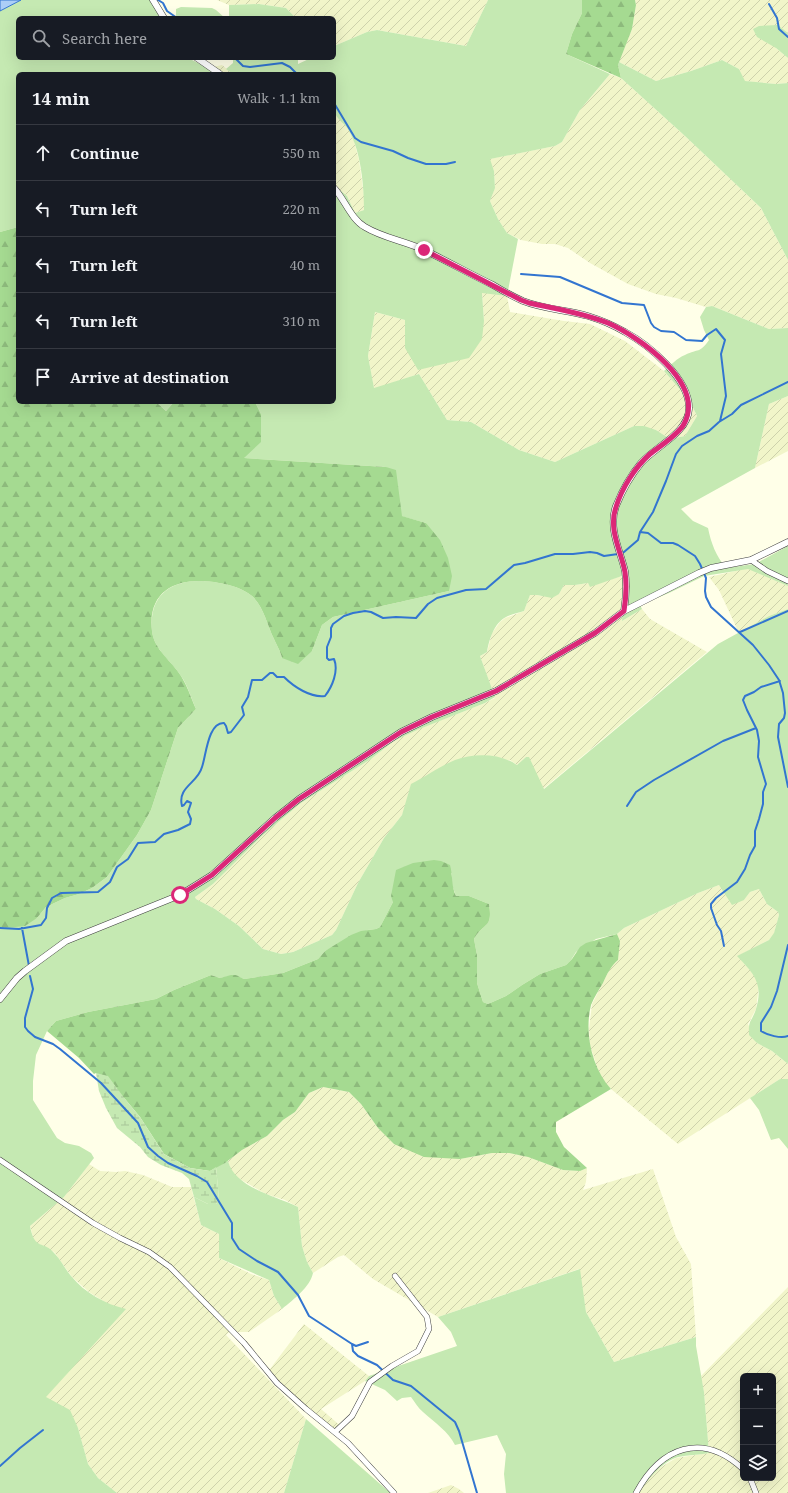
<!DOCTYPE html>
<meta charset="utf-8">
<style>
:root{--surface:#171b24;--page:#20242c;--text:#f1f3f6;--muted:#9ea1a6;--line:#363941}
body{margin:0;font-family:"Noto Serif",serif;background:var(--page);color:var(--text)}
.controls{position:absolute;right:12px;bottom:12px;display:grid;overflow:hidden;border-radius:6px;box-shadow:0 4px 16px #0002}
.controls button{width:36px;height:36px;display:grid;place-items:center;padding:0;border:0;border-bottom:1px solid var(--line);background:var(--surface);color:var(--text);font:20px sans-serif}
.stop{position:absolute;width:12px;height:12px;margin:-9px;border:3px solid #db2777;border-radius:50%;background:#fff}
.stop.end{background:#db2777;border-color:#fff;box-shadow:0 1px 4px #0008}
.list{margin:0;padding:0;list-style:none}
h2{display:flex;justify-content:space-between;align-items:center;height:52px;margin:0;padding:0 16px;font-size:17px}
h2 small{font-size:13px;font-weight:400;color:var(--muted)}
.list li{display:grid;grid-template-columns:26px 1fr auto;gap:12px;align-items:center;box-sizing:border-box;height:56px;padding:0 16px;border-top:1px solid var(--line)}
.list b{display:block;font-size:15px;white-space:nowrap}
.list em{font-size:13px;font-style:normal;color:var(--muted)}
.icon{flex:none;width:22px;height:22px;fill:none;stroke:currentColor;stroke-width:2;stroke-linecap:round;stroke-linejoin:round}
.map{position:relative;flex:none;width:788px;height:1493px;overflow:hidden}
.search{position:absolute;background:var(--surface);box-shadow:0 4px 16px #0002;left:16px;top:16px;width:320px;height:44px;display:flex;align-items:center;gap:10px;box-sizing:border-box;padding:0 14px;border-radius:6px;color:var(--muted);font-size:15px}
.panel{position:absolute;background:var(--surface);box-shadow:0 4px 16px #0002;left:16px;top:72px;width:320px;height:332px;border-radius:6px}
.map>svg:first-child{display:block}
.farmland{fill:url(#farmland-furrows);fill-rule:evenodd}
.grass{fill:#c5e9b2}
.forest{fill:url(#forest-firs)}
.wetland{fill:url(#wetland-marsh)}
.water{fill:#accef7;stroke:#3275d0}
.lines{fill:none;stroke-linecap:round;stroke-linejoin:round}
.stream{stroke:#3275d0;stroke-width:2}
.minor-casing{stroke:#3e3e3e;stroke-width:6}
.tertiary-casing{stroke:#3e3e3e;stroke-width:7}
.minor{stroke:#fff;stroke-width:5}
.tertiary{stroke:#fff;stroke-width:6}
.route{stroke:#db2777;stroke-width:5}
</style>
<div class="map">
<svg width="788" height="1493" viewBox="0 0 788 1493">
<defs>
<pattern id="farmland-furrows" width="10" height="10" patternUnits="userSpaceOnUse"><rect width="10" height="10" fill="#f1f5c9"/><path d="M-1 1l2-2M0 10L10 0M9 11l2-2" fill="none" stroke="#cdd1ab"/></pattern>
<pattern id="forest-firs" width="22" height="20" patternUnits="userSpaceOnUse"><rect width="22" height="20" fill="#a5da91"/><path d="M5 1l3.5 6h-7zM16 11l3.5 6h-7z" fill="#8dba7c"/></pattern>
<pattern id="wetland-marsh" width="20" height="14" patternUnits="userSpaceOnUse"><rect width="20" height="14" fill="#c5e9b2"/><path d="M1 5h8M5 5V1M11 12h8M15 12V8" fill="none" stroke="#a8c698"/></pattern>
</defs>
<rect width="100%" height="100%" fill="#ffffe8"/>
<path class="farmland" d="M217,0H488L466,46L377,30L367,32L334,46V18H296L286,8L259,4L229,5Z
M635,0H788V33L778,25L776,48L788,58V83L776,84L744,81L739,69L722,60L691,71L656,81L619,62L632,29L636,5Z
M222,65L233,74H216L208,68Z
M610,74L621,78L685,136L761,208L788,260V328L769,329L712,306L706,307L676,298L656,294L628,284L590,263L568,248L555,244H542L521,240L507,233L498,219L490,201L495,187L494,171L489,159L555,146L562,142L580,110Z
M334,111L349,130L354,141L359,160L364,196V210L355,213L347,196L334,185Z
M482,292L507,296L510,312L564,321L590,324L625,341L664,371L690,401L697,416L685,436L670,439L656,430L634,426L555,462L519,450L471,422L447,420L419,374L374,389L368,356L375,312L405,320V348L484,321Z
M788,396V451L755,468L769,404Z
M744,569H751L788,586V609L769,616L739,633L719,590L709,577Z
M622,576L623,606L622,621L642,609L650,619L707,652L543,789L526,757L517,765L510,760L409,791L405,808L402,815L384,838L358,883L336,930L332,935L293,952L281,954L263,949L239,926L215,909L196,899L195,897L213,884L263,835L301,803L371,759L394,741L416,730L485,703L495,698L480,656L487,652L492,633L500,622L505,618L524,611L530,595H537L541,596L559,594L564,585H575L588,583L590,586Z
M719,885L744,900L750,892L759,889L767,904L778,912L779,915L774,934L769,940L738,956L755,976L759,985L756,1009L748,1024L757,1043L772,1051L788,1064V1079H780L678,1144L611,1089L603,1080L598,1070L590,1045L589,1029L592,1004L612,965L618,960L620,941L617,934L624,928L698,893Z
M323,1087L349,1092L361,1104L378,1128L460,1159L492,1153H509L528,1157L563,1170L580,1171L587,1168L586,1182L583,1190L653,1169L676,1237L691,1264L696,1337L614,1362L586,1312L579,1269L438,1317L373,1279L344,1255L338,1257L313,1273L307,1262L302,1246L298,1207L285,1200L266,1194L236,1177L230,1168L228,1161L242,1150L267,1136L283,1120L295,1112L309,1093Z
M89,1164L100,1171L116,1172L125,1171L143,1175L172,1187H191L201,1225L219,1234V1258L251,1274L269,1280L274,1296L282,1309L249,1332H229L226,1335L306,1419L284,1493H117L98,1478L88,1464L78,1428L45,1397L111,1306L89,1292L72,1277L54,1252L35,1242L33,1237L30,1226L64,1197Z
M788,1287V1493H639L644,1485L655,1471L676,1458L709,1453L704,1392L701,1376ZM743,1376H773V1478H743Z
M304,1324L369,1376L365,1381L321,1409L343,1428L336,1434L267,1373Z
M451,1485L459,1489L464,1493H428Z"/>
<path class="grass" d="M21,0H153L162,18H18V58H188L208,68L216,74H18V227L0,232V11Z
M488,0H582V13L572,34L566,54L610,74L580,110L562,142L555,146L490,159L494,171L495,188L490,201L498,219L507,233L518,239L507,296L482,293L484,321L482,339L469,358L418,370L405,348V320L375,312L368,356L374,388L419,374L447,420L471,422L519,450L555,462L634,426H644L656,430L670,439L685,436L697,416L690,401L664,371C671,365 677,358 685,355C699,348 699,354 709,340L704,330L700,317L706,307L712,306L769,329L788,328V396L769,404L755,468L681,509L693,521L708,528C711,543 716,556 726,568L755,564L788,546V586L748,569L704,576L669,593L640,605L642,609L622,621L623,606L622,576L590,587L588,583L575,585H564L559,594L552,598L537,595H530L524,611C518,613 512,614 506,617C494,623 489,640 487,652L480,656L495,697L485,703L417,730L394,741L371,759L301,803L263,835L213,884L195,897L196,899L215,909L239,926L263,949L281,954L293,952L332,935L336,930L358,883L384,838L402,815L411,784C425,777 440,766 455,760C474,753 500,753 517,765L526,757H529L544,789L718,644L769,616L788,609V1064L772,1051L757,1043L749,1035C748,1019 752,1022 756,1009C764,983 753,973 737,956L769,940L774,933L779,915L778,912L767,904L759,889L750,892L744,900L732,905L719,885L698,893L624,928L617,934L596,939L576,952L571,960L566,965L540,974L522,985L506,996L488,1004L483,1002L477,983V955L474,939C484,922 493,929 489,904L469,896H456L452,885V873L393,902L380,927L376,929L368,930L325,951L318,959L283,973L244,979L235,975L220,978L211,975L174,990L156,999L88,1012L56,1021L47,1031L36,1055L33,1081V1100L57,1138L65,1143L79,1146L91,1153L94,1158L64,1197L30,1226C35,1252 43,1239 55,1254C61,1260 65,1269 71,1276C85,1293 105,1304 126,1309L46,1397L70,1410L78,1428L88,1464L98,1478L117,1493H0V927L6,928L37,918L46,907L65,898L79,894L92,888L107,877L137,835L151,810L178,728L196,709C191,698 188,686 181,676C171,660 154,650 152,631C148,587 182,576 219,583C231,585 242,588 252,596C264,607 267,625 274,639C277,646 280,650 282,658L312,651L322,625L333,617L449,591L426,523L401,516L386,467L244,458L261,414L255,402H334V185L347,196L355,213L364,210C364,186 361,152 349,131C346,124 336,119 334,111C332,105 334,82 334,74H233L226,69L233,63V58H298V64L311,58H334V46L367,32L377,30L466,46Z
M259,4L286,8L296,18H229V5Z
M181,7L212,8L216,10L225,18H176V9Z
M778,25L788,33V58L776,48L757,37L753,29L759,26Z
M722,60L739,69L745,81L776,84L788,83V260L761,208L685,136L621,78L618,65L619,62L656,81L691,71Z
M156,402H174L166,411Z
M780,1079H788V1149L779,1138L771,1140L759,1110L750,1098Z
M228,1161C235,1188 276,1196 298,1207L302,1246L307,1262L313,1273C310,1287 294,1299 282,1309L274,1296L269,1280L219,1258V1234L201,1225L194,1197L208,1204H216L219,1199L216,1167Z
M580,1269L586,1312L614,1362L696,1337V1346L704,1392L709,1453C699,1455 688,1455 678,1457C663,1461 647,1480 639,1493H506L504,1474L506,1454L497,1435L455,1445C448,1431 435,1423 423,1412C418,1408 415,1402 411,1397L402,1398L397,1401L385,1390L365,1381L369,1376L457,1346L451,1332L438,1317Z
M306,1419L387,1490L394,1493H284Z"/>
<path class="forest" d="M582,0H635L636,5L632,29L618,65L621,78L566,54L572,34L582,13Z
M18,227V402H156L166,411L174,402H255L261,414V442L244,458L386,467L396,470L402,516L426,523L440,540L448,558L452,576L449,591L333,617L322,625L312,651L298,664L282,658C280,650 277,646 274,639C267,625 264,607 252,596C242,588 231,585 219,583C182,576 147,587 152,631C154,650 172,661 181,676C188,687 191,698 196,709L178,728L151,810L137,835L107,877L92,888L79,894L65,898L46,907L37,918L25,926L6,928L0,927V232Z
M434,860L441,861L450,865C453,875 451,886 456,896H469L489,904C493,929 484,922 474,939L477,955V983L483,1002L488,1004L506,996L522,985L540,974L566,965L572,959L580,947L586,943L617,934L620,941L618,960C611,966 607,974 603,983C599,990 594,997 591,1005C584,1033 592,1068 611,1089L556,1122V1132L564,1147L587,1168L580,1171L563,1170L528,1157L509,1153H492L460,1159L424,1157L394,1144L378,1128L361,1104L349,1092L323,1087L309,1093L295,1112L283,1120L267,1136L242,1150L225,1163L210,1171L190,1168L164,1154L140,1117L125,1099L96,1073L94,1074L79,1058L47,1031L56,1021L88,1012L156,999L174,990L211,975L220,978L231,975H236L244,979L283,973L318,959L325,951L351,935L361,931L376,929L380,927L393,902L391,896L396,870L413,863Z"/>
<path class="wetland" d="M96,1073L108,1076L125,1099L140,1117L164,1154L190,1168L210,1171L216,1167L219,1199L216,1204H208L194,1197L189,1179L182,1173L161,1165L148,1157L140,1147L117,1128L106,1108L99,1091Z"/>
<path class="water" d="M0,0H21L0,11Z"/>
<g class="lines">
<path class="stream" d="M158,0L163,3L167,11L177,18
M769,4L777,18L779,29L788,37
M235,58L243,66L250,67L282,63L290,67L297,74
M334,103L355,138L361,142L393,151L408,158L426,164H446L455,162
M521,274L560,277L622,303L644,305L651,323L654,327L661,331L674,332L686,340L702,341L707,335L716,329L725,340L721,354L726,396L720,421
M640,532L648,533L661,543H673L678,545L695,556L700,564L706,578L705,591L706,597L711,607L753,645L769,665L779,680L783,693L785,713L784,718L779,724L778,737L788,787
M740,632L788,611
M627,806L636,792L654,780L723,741L756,728
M0,928L19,929L41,925L46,918L47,908L52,898L61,893L98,892L110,882L117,867L128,859L138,843L155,842L164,834L178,830L190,824L191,819L188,812L191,803L187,801L184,805L182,806C177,787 198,783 202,767C206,756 208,722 224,723L226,726L228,733L231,732L244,715L242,707L248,697L252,680H262L270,673H273L277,677H284C294,687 311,698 325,696C332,687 339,671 334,659L329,660L327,658V647L331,637V628L333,624L344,616L353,613L365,611L371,612L383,618L396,617L416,618L428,604L437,598L466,590L486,589L514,565L525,563L555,554H573L590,552L597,553L604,556L618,554L624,552L638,540L640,532L653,512L666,481L676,454L682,446L697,436L709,431L719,422L732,414L741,405L788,382
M22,928L29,966
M788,945L777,991L771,1007L761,1023V1031C767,1035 781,1039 788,1036
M724,946L721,931L717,925L711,908V904L716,898L737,882L745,869L750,855L755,846V831L759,819L763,804V792L766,784L758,757L759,741L757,730L747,710L743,700L745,696L754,692L761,687L780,681
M30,976L33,989L25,1018V1027L28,1031L35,1037L53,1044L60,1049L101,1083L138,1123L148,1147L158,1156L168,1163L197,1176L207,1182L232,1223V1238L239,1249L257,1261L278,1272L298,1295L309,1316L352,1344L356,1346L368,1342
M352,1344L353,1351L358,1356L377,1365L393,1380L411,1386L455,1422L459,1431L477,1493
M0,1466L20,1448L43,1430"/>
<defs>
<path id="minor" d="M751,560L767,571L788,581
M0,1160L93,1223L120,1238L149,1252L170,1267L244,1343L277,1383L306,1409L348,1443L394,1493
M335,1432L352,1416L370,1382L392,1366L418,1351L429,1329L427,1317L395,1276
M750,1478L756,1493
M636,1493C661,1447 702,1431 743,1469"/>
<path id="tertiary" d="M153,0L164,18
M197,58L220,74
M624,611L699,573L711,568L751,560L788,542
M0,999L17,978L25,971L66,941L180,895L212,875L275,818L299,799L401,732L432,717L496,691L595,633L624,611C626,598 627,585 625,571C620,550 608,528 616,506C622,491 631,475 641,463C656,446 688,433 689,409C690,379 649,345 625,332C613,325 601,320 588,316C567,310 543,309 523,301C512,296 503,291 493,285C470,274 447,261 424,250C405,241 383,238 365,227C351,219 345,200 334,188"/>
</defs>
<use href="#minor" class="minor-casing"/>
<use href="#tertiary" class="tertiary-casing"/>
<use href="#minor" class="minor"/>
<use href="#tertiary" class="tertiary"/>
</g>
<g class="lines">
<path class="route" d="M180,895L212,875L275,818L299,799L401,732L432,717L496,691L595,633L624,611C626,598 627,586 625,572C621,551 608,529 616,507C622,488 635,467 650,454C660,446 678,435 684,424C706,384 640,337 608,323C583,313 556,309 529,303L521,300L424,250"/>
</g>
</svg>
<div class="controls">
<button>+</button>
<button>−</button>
<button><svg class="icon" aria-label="layers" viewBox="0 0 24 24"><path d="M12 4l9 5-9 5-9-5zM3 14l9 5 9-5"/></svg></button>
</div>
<div class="stop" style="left:180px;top:895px"></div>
<div class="stop end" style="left:424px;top:250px"></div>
<div class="search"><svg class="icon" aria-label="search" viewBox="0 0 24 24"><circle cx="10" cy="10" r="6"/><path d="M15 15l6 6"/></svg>Search here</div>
<section class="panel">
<h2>14 min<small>Walk · 1.1 km</small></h2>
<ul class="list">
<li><svg class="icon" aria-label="ahead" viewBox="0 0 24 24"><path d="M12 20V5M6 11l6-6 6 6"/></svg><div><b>Continue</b></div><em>550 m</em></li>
<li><svg class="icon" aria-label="left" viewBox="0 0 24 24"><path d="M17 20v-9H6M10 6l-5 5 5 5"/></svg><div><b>Turn left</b></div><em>220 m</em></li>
<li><svg class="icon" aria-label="left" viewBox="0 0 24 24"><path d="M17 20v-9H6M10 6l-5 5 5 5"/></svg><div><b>Turn left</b></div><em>40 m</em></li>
<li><svg class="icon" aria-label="left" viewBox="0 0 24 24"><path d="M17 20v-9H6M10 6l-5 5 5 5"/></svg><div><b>Turn left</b></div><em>310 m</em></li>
<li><svg class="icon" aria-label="arrive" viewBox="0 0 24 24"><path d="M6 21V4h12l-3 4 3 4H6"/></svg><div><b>Arrive at destination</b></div></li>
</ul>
</section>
</div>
